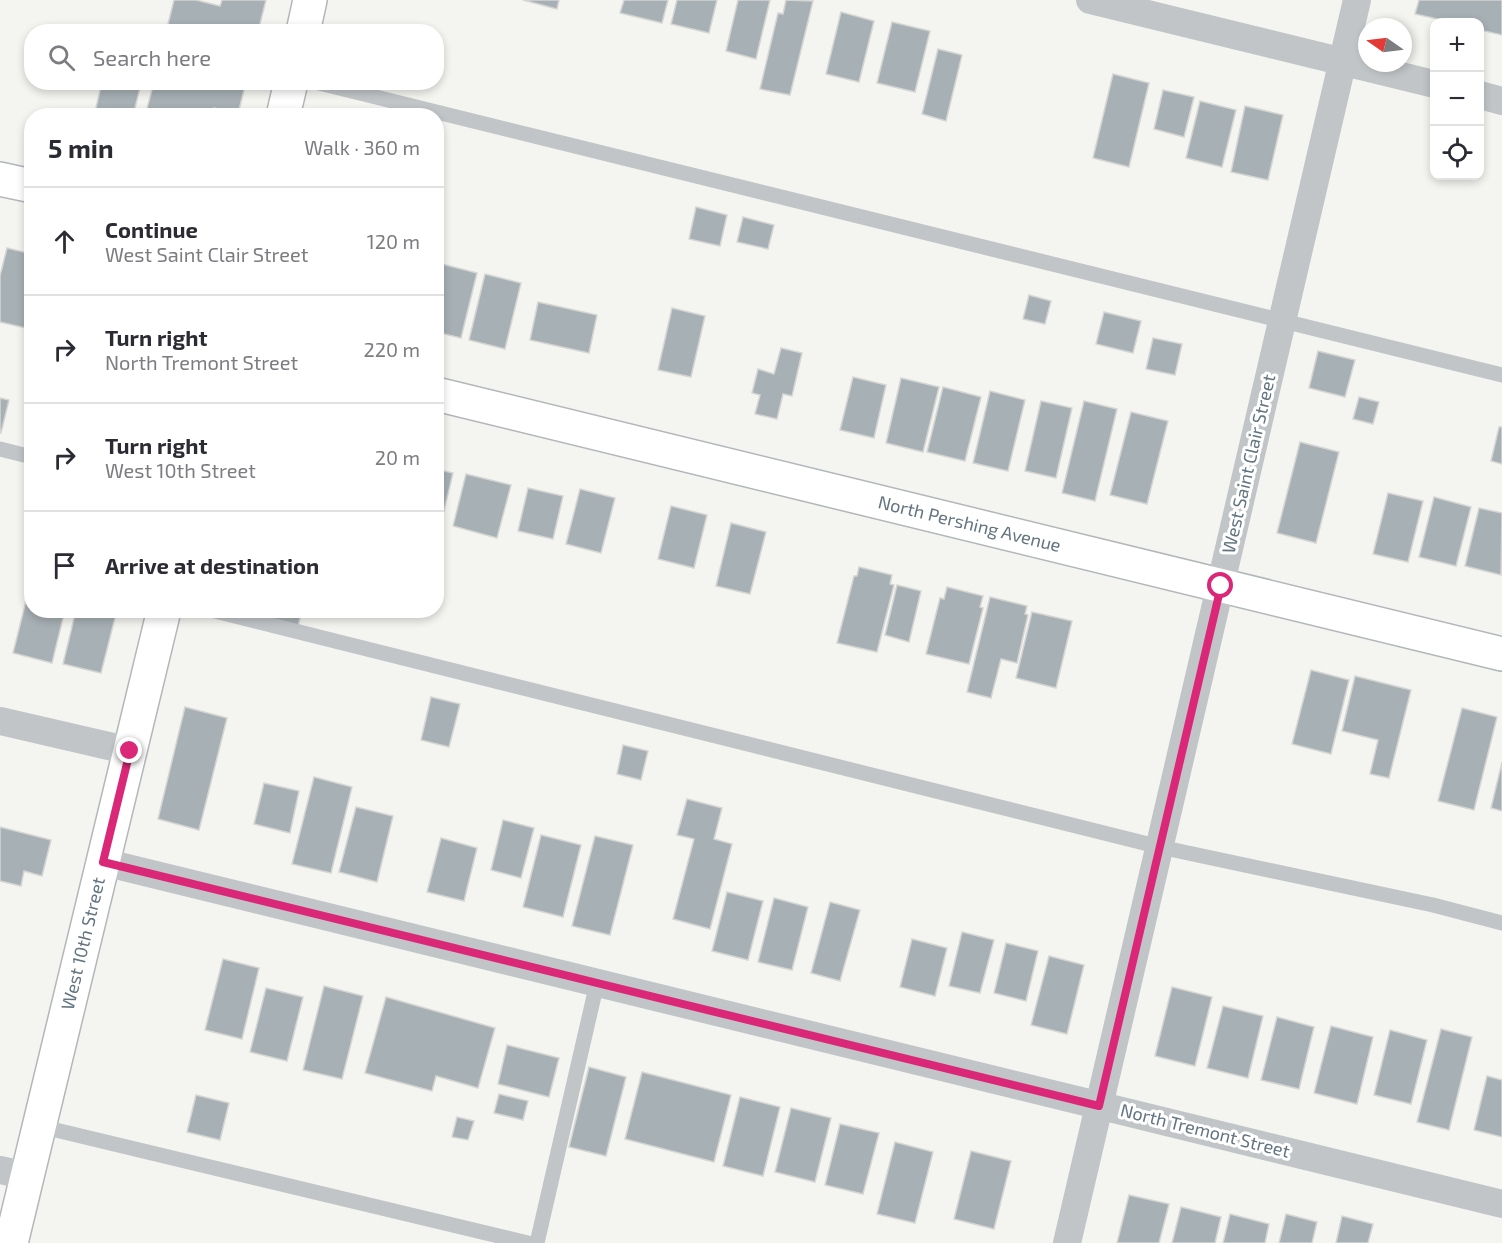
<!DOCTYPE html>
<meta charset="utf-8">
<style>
:root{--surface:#fff;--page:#f7f7f7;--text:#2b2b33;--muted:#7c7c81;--line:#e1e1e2}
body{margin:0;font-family:"Exo 2",sans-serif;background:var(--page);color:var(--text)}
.controls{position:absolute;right:18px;top:18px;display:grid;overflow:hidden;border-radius:12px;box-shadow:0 3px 9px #0003}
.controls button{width:54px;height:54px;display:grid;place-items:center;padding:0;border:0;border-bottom:2px solid var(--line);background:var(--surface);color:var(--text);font:30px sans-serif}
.compass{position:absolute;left:1358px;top:18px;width:54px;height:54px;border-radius:50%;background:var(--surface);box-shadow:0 3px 9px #0003;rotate:284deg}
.stop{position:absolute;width:18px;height:18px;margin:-14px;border:4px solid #db2777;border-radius:50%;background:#fff}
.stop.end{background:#db2777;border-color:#fff;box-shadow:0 2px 6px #0008}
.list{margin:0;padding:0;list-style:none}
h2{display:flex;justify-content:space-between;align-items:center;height:78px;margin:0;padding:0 24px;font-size:26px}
h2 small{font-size:20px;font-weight:400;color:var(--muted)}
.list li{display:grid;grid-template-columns:39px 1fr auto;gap:18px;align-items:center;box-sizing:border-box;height:108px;padding:0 24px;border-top:2px solid var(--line)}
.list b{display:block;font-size:22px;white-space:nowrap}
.list p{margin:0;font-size:20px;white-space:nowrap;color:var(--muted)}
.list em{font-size:20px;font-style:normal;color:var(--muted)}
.icon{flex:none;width:33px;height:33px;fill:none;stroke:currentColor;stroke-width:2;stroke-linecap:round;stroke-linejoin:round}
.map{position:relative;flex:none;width:1502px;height:1243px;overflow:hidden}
.search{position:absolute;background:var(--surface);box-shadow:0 3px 9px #0003;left:24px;top:24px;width:420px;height:66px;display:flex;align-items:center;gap:15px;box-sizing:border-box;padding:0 21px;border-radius:24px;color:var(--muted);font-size:22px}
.panel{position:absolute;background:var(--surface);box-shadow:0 3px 9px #0003;left:24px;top:108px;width:420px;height:510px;border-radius:24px}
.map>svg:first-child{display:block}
.building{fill:#a7b0b5;stroke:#d5d5d3;stroke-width:1.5}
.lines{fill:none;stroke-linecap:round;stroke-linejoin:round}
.secondary-casing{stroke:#b1b7bb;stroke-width:36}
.primary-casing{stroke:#b2b7ba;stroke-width:36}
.lane{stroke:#c1c5c8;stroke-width:15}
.street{stroke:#c1c5c8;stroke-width:28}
.secondary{stroke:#fff;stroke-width:33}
.primary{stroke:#fff;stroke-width:33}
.route{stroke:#db2777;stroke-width:8}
.labels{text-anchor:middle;stroke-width:6;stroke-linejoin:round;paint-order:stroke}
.street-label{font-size:18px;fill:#637581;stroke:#fff}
</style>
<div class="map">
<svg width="1502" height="1243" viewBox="0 0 1502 1243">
<rect width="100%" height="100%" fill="#f4f4f0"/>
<path class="building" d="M174,0H196L220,6L222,0H266L258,32H166Z
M523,0H559L557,9Z
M624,0H668L662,23L620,13Z
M677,0H717L709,33L671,24Z
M738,0H770L756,59L726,51Z
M786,0L813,1L790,95L760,89L778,13L783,14Z
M1419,0H1502V35L1480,30V22H1451L1415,14Z
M841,12L874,21L859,82L826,74Z
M892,22L930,31L915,92L877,83Z
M938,49L962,55L946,121L922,114Z
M1113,74L1149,83L1129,167L1093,158Z
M102,82H116L140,88L133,116H94Z
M154,82H246L238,114L214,108L212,116H145Z
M1163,90L1194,97L1184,137L1154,129Z
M1200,101L1236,110L1222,167L1186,158Z
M1245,106L1283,115L1268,180L1231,172Z
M696,207L727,215L720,246L689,239Z
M743,217L774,225L768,249L737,242Z
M7,248L32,254L30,329L0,322V276Z
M438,263L477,273L461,338L436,332Z
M485,274L521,283L505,349L469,340Z
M1029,295L1051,301L1045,324L1023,319Z
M538,302L597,315L589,353L530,340Z
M672,308L705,316L691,377L658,370Z
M1104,312L1141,321L1133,353L1096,344Z
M1153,338L1182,344L1175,375L1146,369Z
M781,348L802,353L792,396L783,394L777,419L755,414L760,395L752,393L758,369L774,374Z
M1318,351L1355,360L1345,397L1309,388Z
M853,377L886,385L874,438L840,430Z
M901,378L939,387L923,452L886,443Z
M943,387L981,397L965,461L927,452Z
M990,391L1025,400L1008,471L973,463Z
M1359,397L1379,402L1373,424L1353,419Z
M0,398L9,400L1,433H0Z
M1041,401L1072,408L1056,478L1025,471Z
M1084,401L1117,409L1095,501L1062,493Z
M1131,412L1168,421L1147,504L1110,495Z
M1499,427H1502V464L1491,461Z
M1300,442L1339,452L1316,543L1277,533Z
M436,469L453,473L441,523L436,522Z
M466,474L511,485L497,538L453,526Z
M528,488L563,496L553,539L518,531Z
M580,489L615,498L601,553L566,544Z
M1388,493L1423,501L1408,562L1373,554Z
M1434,497L1471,507L1456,566L1419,557Z
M671,506L707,515L694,568L658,559Z
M1479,508L1502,513L1501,575L1465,566Z
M731,523L766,532L750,594L716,586Z
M859,567L892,575L890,584L894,585L877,652L837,643L854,576H857Z
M897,585L921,591L909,642L885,635Z
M947,587L983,596L980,607L983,608L969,664L926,654L940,598L944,599Z
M29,589L32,590V610H65L52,663L13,653Z
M990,597L1027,606L1025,614L1028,615L1017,663L1001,659L991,698L967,692Z
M76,610H117L101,673L63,664Z
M231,610H302L298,627Z
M1032,612L1072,621L1056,688L1016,678Z
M1311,670L1349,680L1331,754L1292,744Z
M1355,676L1411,690L1389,778L1370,774L1378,740L1342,731Z
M431,697L460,704L449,747L421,740Z
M185,707L227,718L199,830L158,819Z
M1462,708L1497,717L1474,810L1438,801Z
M623,745L648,751L641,780L617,774Z
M1502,762V811L1491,808Z
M314,777L352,787L331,873L292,864Z
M264,783L299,791L290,833L254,824Z
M687,799L722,808L714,839L732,844L710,929L673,919L694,839L677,835Z
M356,807L393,816L377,882L339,872Z
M503,820L534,828L521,878L491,870Z
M0,827L51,840L42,876L24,871L21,886L0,881Z
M541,835L581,845L563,917L523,907Z
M595,836L633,845L610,935L572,926Z
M441,838L477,848L464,901L427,892Z
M727,892L763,901L748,960L712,951Z
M774,898L808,907L792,970L758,962Z
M830,902L860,910L840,981L811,973Z
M962,932L994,940L980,993L949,986Z
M912,939L947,948L935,996L900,987Z
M1006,943L1038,951L1026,1001L994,993Z
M1049,956L1084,965L1067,1034L1031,1025Z
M223,959L259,968L242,1039L205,1030Z
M324,986L363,996L342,1079L303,1070Z
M1172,987L1212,997L1195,1066L1155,1056Z
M266,988L303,997L287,1061L250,1052Z
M386,997L495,1028L478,1088L436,1076L432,1091L365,1073Z
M1223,1006L1263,1016L1248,1078L1207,1068Z
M1277,1017L1314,1027L1299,1089L1261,1080Z
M1331,1026L1373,1037L1357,1104L1314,1093Z
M1441,1029L1472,1037L1449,1130L1417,1122Z
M1390,1030L1427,1040L1411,1104L1374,1095Z
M507,1045L559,1058L549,1097L498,1084Z
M589,1067L626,1077L606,1156L569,1147Z
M642,1072L731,1095L714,1162L625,1139Z
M1487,1076L1502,1080V1137L1474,1130Z
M499,1094L528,1101L523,1120L494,1113Z
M196,1095L229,1103L220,1140L187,1132Z
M740,1097L780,1107L763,1176L723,1166Z
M791,1108L831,1118L815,1182L775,1172Z
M457,1117L474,1121L468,1140L452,1137Z
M840,1124L879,1133L863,1194L825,1185Z
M895,1142L933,1152L915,1223L877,1214Z
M971,1151L1011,1161L994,1229L954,1219Z
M1129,1195L1169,1204L1159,1243H1117Z
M1181,1207L1221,1217L1215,1243H1172Z
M1230,1214L1269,1224L1265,1243H1223Z
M1286,1214L1317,1222L1312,1243H1279Z
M1342,1216L1373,1224L1368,1243H1336Z"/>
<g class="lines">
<defs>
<g id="secondary">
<path d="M0,179L32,186"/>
<path id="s1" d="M436,394L1502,654"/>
</g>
<g id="primary">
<path d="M303,32L310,0"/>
<path d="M283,116L291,82"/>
<path id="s2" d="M11,1243L164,610"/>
</g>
</defs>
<use href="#secondary" class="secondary-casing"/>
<use href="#primary" class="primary-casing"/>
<path class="lane" d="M315,82L1502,375
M0,449L32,457
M211,610L1160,847L1433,905L1502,923
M39,1126L528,1243
M537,1243L597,983"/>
<path class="street" d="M1090,0L1434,84
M1480,95L1502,101
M0,721L130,751
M103,862L1502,1204
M0,1170L27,1176
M1067,1243L1357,0"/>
<use href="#secondary" class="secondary"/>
<use href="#primary" class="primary"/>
</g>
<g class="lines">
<path class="route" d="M130,751L103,862L1099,1106L1221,586"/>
</g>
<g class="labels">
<g class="street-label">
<text transform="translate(1249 464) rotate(-77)" y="6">West Saint Clair Street</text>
<text dy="6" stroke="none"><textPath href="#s1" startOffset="549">North Pershing Avenue</textPath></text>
<text dy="6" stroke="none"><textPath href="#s2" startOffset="308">West 10th Street</textPath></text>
<text transform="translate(1205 1131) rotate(14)" y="6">North Tremont Street</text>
</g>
</g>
</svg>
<div class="controls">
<button>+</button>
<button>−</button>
<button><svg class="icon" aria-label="locate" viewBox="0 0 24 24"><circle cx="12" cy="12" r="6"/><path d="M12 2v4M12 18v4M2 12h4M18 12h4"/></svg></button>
</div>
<svg class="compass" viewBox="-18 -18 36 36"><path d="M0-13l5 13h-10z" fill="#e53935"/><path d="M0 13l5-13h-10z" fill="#7c7c81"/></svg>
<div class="stop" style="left:1221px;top:586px"></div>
<div class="stop end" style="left:130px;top:751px"></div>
<div class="search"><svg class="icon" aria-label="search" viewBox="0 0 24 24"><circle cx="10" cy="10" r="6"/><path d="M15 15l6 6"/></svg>Search here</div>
<section class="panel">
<h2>5 min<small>Walk · 360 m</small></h2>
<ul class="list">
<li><svg class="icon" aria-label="ahead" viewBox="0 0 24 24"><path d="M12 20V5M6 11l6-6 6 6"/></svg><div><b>Continue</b><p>West Saint Clair Street</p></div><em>120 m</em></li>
<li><svg class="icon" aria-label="right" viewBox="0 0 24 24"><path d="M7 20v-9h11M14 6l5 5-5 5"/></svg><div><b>Turn right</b><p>North Tremont Street</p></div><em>220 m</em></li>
<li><svg class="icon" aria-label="right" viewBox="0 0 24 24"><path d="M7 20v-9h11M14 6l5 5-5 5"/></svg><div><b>Turn right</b><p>West 10th Street</p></div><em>20 m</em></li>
<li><svg class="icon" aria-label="arrive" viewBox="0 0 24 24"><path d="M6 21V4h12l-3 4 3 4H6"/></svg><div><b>Arrive at destination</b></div></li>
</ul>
</section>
</div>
